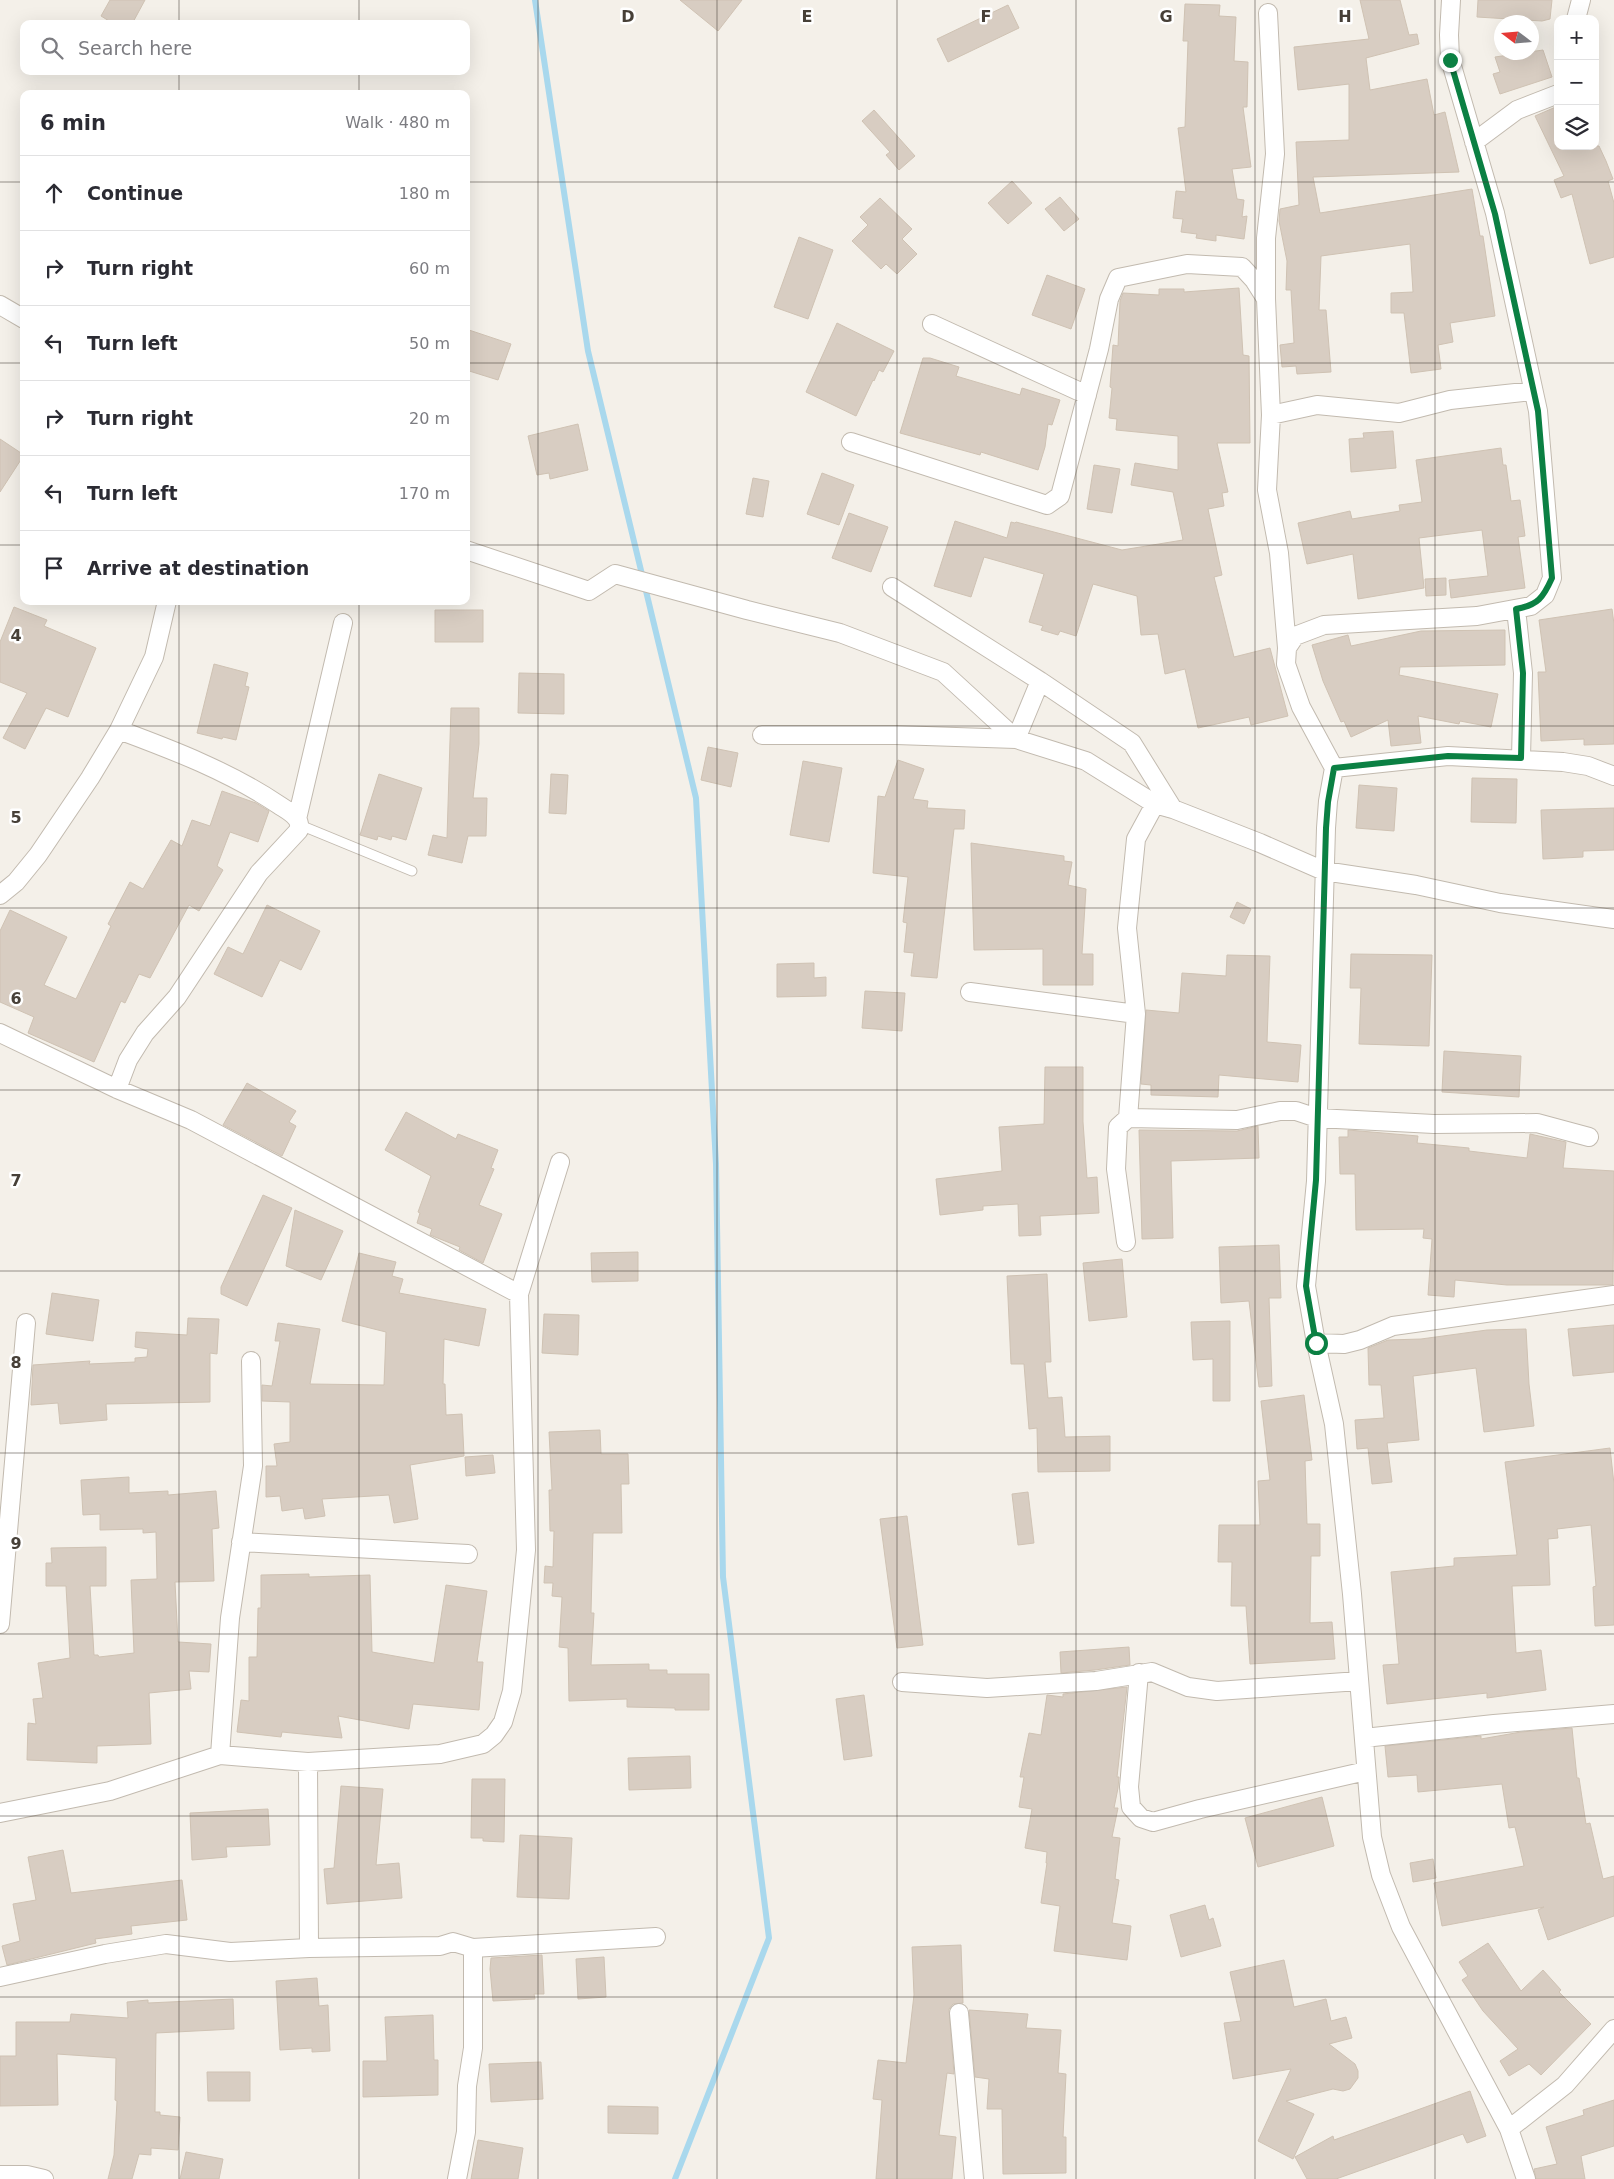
<!DOCTYPE html>
<meta charset="utf-8">
<style>
:root{--surface:#fff;--page:#f7f7f7;--text:#2b2b33;--muted:#7c7c81;--line:#e1e1e2}
body{margin:0;font-family:"DejaVu Sans",sans-serif;background:var(--page);color:var(--text)}
.controls{position:absolute;right:15px;top:15px;display:grid;overflow:hidden;border-radius:10px;box-shadow:0 5px 20px #0002}
.controls button{width:45px;height:45px;display:grid;place-items:center;padding:0;border:0;border-bottom:1px solid var(--line);background:var(--surface);color:var(--text);font:25px sans-serif}
.compass{position:absolute;left:1494px;top:15px;width:45px;height:45px;border-radius:50%;background:var(--surface);box-shadow:0 5px 20px #0002;rotate:286deg}
.stop{position:absolute;width:15px;height:15px;margin:-11px;border:4px solid #0b8043;border-radius:50%;background:#fff}
.stop.end{background:#0b8043;border-color:#fff;box-shadow:0 1px 5px #0008}
.list{margin:0;padding:0;list-style:none}
h2{display:flex;justify-content:space-between;align-items:center;height:65px;margin:0;padding:0 20px;font-size:21px}
h2 small{font-size:16px;font-weight:400;color:var(--muted)}
.list li{display:grid;grid-template-columns:32px 1fr auto;gap:15px;align-items:center;box-sizing:border-box;height:75px;padding:0 20px;border-top:1px solid var(--line)}
.list b{display:block;font-size:19px;white-space:nowrap}
.list em{font-size:16px;font-style:normal;color:var(--muted)}
.icon{flex:none;width:28px;height:28px;fill:none;stroke:currentColor;stroke-width:2;stroke-linecap:round;stroke-linejoin:round}
.map{position:relative;flex:none;width:1614px;height:2179px;overflow:hidden}
.search{position:absolute;background:var(--surface);box-shadow:0 5px 20px #0002;left:20px;top:20px;width:450px;height:55px;display:flex;align-items:center;gap:12px;box-sizing:border-box;padding:0 18px;border-radius:10px;color:var(--muted);font-size:19px}
.panel{position:absolute;background:var(--surface);box-shadow:0 5px 20px #0002;left:20px;top:90px;width:450px;height:515px;border-radius:10px}
.map>svg:first-child{display:block}
.lines{fill:none;stroke-linecap:round;stroke-linejoin:round}
.stream{stroke:#a9d8ed;stroke-width:6}
.building{fill:#d8cdc2;stroke:#cfc2b3}
.service-casing{stroke:#c2baaf;stroke-width:11}
.minor-casing{stroke:#c2baaf;stroke-width:20}
.service{stroke:#fff;stroke-width:9}
.minor{stroke:#fff;stroke-width:18}
.route{stroke:#0b8043;stroke-width:6}
.grid{fill:none;stroke:#474038;stroke-width:1;stroke-opacity:0.55}
.grid-label{font-size:16px;text-anchor:middle;font-weight:bold;fill:#474038;stroke:#fff;stroke-width:5;stroke-linejoin:round;paint-order:stroke}
</style>
<div class="map">
<svg width="1614" height="2179" viewBox="0 0 1614 2179">
<rect width="100%" height="100%" fill="#f4f0e9"/>
<g class="lines">
<path class="stream" d="M535,0L588,351L696,798L716,1164L723,1577L769,1938L675,2179"/>
</g>
<path class="building" d="M110,0H145L132,24H114L101,16Z
M680,0H742L718,31Z
M1360,0H1400L1409,35L1417,34L1419,44L1366,58L1370,90L1427,79L1434,115L1445,112L1459,172L1313,177L1320,213L1472,189L1480,236H1483L1495,316L1450,323L1453,342L1438,345L1441,369L1411,373L1404,313H1391V293L1413,292L1410,244L1321,256L1319,310H1326L1331,372L1297,374L1296,366L1282,367L1280,345L1294,343L1291,290H1286L1287,261L1279,221L1280,209L1299,205L1296,142L1349,140V84L1298,90L1294,47L1369,39Z
M1478,0H1552L1550,19L1542,21L1477,17Z
M1185,4L1220,5L1219,16L1236,17L1234,61L1248,62L1247,107H1243L1251,167L1232,169L1237,199L1244,200L1242,217L1247,216L1244,239L1216,235V241L1196,238L1197,234L1181,232L1183,219L1173,218L1176,191L1186,192L1178,128L1185,127L1188,41H1183Z
M1008,5L1019,28L948,62L937,39Z
M1543,50L1552,77L1500,94L1493,74L1500,72L1495,57Z
M1558,106V146H1599L1606,161L1613,179L1608,181L1614,203V257L1590,264L1572,194L1561,198L1554,180L1564,176L1535,116Z
M874,110L915,156L899,170L886,155L890,152L862,121Z
M1012,181L1032,203L1008,224L988,203Z
M1060,197L1079,219L1064,231L1045,209Z
M880,198L912,229L902,239L917,254L897,274L886,264L881,269L852,241L868,225L860,217Z
M799,237L833,250L808,319L774,307Z
M1047,275L1085,289L1071,329L1032,315Z
M1239,288L1243,355L1249,356L1250,443H1217L1228,492L1222,493L1224,506L1208,509L1222,575L1214,577L1234,657L1270,648L1288,716L1251,725L1249,717L1198,728L1185,669L1165,674L1158,634L1141,635L1137,596L1093,584L1076,636L1060,631L1058,635L1041,630L1043,626L1029,622L1044,574L984,557L971,597L934,586L955,521L1007,538L1011,522L1015,523L1016,522L1122,550L1183,540L1173,492L1131,485L1135,463L1178,470V436L1116,430L1117,419L1109,418L1112,388L1110,387L1113,345L1118,346L1120,301L1123,293L1159,295V289H1184V292Z
M837,323L894,351L883,372L879,370L874,381L873,380L856,416L806,392Z
M466,329L511,344L498,380L466,370Z
M923,358H930L959,367L956,376L1020,395L1022,388L1060,400L1052,425L1048,424L1045,447L1038,470L981,452L980,455L900,433Z
M578,424L588,470L550,479L549,473L537,475L528,436Z
M1393,431L1396,468L1351,472L1349,439L1364,438L1363,433Z
M0,439L24,455L0,492Z
M1501,448L1503,465H1506L1511,501L1520,500L1525,536L1518,537L1525,588L1451,598L1449,580L1488,576L1482,530L1419,538L1424,588L1358,599L1353,554L1307,564L1298,523L1350,511L1352,519L1400,511L1399,505L1422,502L1416,460Z
M1094,465L1120,469L1112,513L1087,509Z
M822,473L854,485L839,525L807,514Z
M753,478L769,481L763,517L746,514Z
M849,513L888,527L871,572L832,558Z
M1446,578V595L1426,596L1425,579Z
M14,607L47,620L44,626L96,648L68,717L46,708L25,749L3,738L27,693L0,682V642Z
M1612,609L1614,624V744L1584,745V739L1541,741L1538,672H1546L1539,620Z
M435,610H483V642H435Z
M1505,630V665L1400,667L1399,675L1498,694L1491,727L1460,721L1459,724L1418,716L1421,743L1391,746L1388,720L1351,737L1344,721L1341,722L1323,681L1312,645L1348,635L1351,646L1421,631Z
M214,664L248,673L245,686L249,687L236,740L223,737L222,739L197,733Z
M519,673L564,674V714L518,713Z
M451,708H479V744L473,798H487L486,836H468L462,863L428,855L433,835L447,838Z
M708,747L738,753L731,787L701,780Z
M898,760L924,769L913,799L928,801L927,808L965,810L964,829H954L937,978L911,976L914,953L904,952L907,923L903,922L908,877L873,873L878,796L885,797Z
M803,761L842,768L829,842L790,835Z
M379,774L422,788L406,840L392,836L391,840L378,836L377,840L360,835Z
M551,774L568,775L566,814L549,813Z
M1472,778L1517,779L1516,823L1471,822Z
M1359,785L1397,788L1394,831L1356,828Z
M222,791L256,803L269,811L258,842L230,832L217,866L223,870L199,911L189,905L150,978L139,974L125,1003L121,1001L94,1062L28,1033L34,1017L0,1002V931L10,910L67,937L44,985L76,999L111,926L108,924L130,882L143,889L171,840L182,846L192,820L210,826Z
M1614,808V850L1583,851V857L1543,859L1541,810Z
M971,843L1064,856V861L1072,862L1068,885L1086,889L1082,954H1093V985H1043V949L974,950Z
M1237,902L1251,909L1244,924L1230,917Z
M267,905L320,931L301,970L280,960L262,997L214,974L228,947L243,954Z
M1351,954L1432,955L1429,1046L1359,1044L1361,988H1350Z
M1227,955L1270,956L1267,1042L1301,1045L1298,1082L1219,1075L1218,1097L1151,1095V1085L1141,1084L1146,1010L1179,1013L1182,973L1226,976Z
M814,963V978L826,977V996L777,997V964Z
M865,991L905,993L902,1031L862,1028Z
M1444,1051L1521,1056L1519,1097L1442,1092Z
M1045,1067H1083V1122L1087,1178L1097,1177L1099,1213L1040,1216L1041,1235L1019,1236L1018,1204L983,1206V1210L940,1215L936,1179L1002,1171L999,1127L1044,1124Z
M247,1083L296,1111L289,1122L296,1126L282,1156L223,1125Z
M406,1112L456,1139L458,1134L498,1150L491,1168L494,1169L479,1205L502,1214L483,1263L459,1250L460,1247L430,1235L432,1229L417,1223L420,1213L418,1212L431,1176L385,1150Z
M1258,1126L1259,1158L1171,1161L1173,1238L1142,1239L1139,1130L1237,1131Z
M1348,1130L1418,1136L1417,1143L1469,1148V1151L1527,1158L1530,1134L1566,1142L1563,1168L1614,1171L1613,1285H1507L1455,1280L1454,1297L1428,1295L1432,1239L1423,1238L1424,1229L1356,1230L1355,1174H1340L1339,1137H1348Z
M263,1195L292,1208L247,1306L221,1294V1287Z
M295,1210L343,1231L321,1280L286,1266Z
M1279,1245L1281,1298H1269L1272,1386L1259,1387L1249,1301L1221,1303L1219,1247Z
M638,1252V1281L592,1282L591,1253Z
M359,1253L396,1262L392,1276L403,1279L399,1293L486,1309L479,1346L444,1339L443,1384H445L446,1415L462,1414L464,1456L410,1465L418,1519L394,1523L389,1495L322,1499L325,1516L305,1519L303,1508L282,1511L280,1496L266,1497V1466H277L274,1444L290,1442V1402L262,1401V1385L272,1386L280,1341H275L278,1323L320,1329L310,1384L384,1385L386,1332L342,1321Z
M1122,1259L1127,1317L1089,1321L1083,1263Z
M1047,1274L1051,1362H1045L1048,1398L1062,1397L1065,1437L1110,1436V1471L1038,1472L1037,1428L1029,1429L1024,1364H1011L1007,1276Z
M52,1293L99,1300L93,1341L46,1334Z
M544,1314L579,1315L578,1355L542,1353Z
M188,1318L219,1319L217,1354L210,1353V1402L106,1404L107,1420L60,1424L58,1403L31,1405L33,1365L90,1361L89,1364L135,1362V1358L147,1357L148,1349L135,1347L136,1332L187,1335Z
M1230,1321V1401H1213V1359L1193,1360L1191,1322Z
M1614,1325V1372L1573,1376L1568,1329Z
M1526,1329L1529,1384L1534,1426L1484,1432L1476,1368L1413,1376L1419,1440L1387,1443L1392,1482L1372,1484L1368,1448L1357,1449L1355,1420L1384,1418L1381,1385H1369L1368,1348L1388,1340L1421,1339L1487,1330Z
M1304,1395L1312,1460L1305,1461L1307,1524H1320V1556H1311L1310,1623L1332,1622L1335,1659L1250,1664L1246,1606H1231L1232,1562H1218L1219,1525H1260L1258,1481L1270,1480L1261,1401Z
M600,1430L601,1454H628L629,1484H621L622,1533H593L591,1613H594L591,1665L649,1664V1670H667V1674H709V1710H675V1708L627,1707V1699L569,1701L568,1648L559,1647L562,1597L552,1596L553,1583H544L545,1566L553,1567L554,1531H550L549,1490H552L549,1432Z
M1610,1448L1614,1484V1625L1595,1626L1593,1587L1596,1586L1591,1525L1557,1529L1558,1538L1548,1539L1550,1585L1512,1586L1516,1653L1541,1650L1546,1690L1487,1698V1693L1387,1704L1383,1665L1399,1664L1391,1572L1454,1566V1558L1517,1555L1505,1462Z
M493,1455L495,1473L466,1476L465,1457Z
M129,1477V1493L168,1491V1495L216,1491L219,1528L212,1529L214,1581L175,1582L178,1642L211,1644L209,1672L189,1671L191,1689L149,1693L151,1744L97,1746V1763L27,1760L28,1723L36,1724L33,1699L43,1698L38,1663L70,1658L66,1586H46V1563H52L51,1548L106,1547V1586H90L94,1655H98L99,1657L134,1653L131,1580L157,1579L156,1532L143,1533V1529L100,1530V1514L83,1515L81,1480Z
M1028,1492L1034,1543L1018,1545L1012,1494Z
M907,1516L923,1645L897,1648L880,1519Z
M309,1574V1577L370,1575L372,1652L434,1663L446,1585L487,1591L477,1662H483L479,1710L413,1704L409,1729L338,1716L342,1738L282,1732L281,1737L237,1732L241,1700L249,1701V1657H257L258,1608H261V1575Z
M1129,1647L1130,1665L1095,1670L1061,1673L1060,1652Z
M1127,1687L1117,1777H1119L1118,1788L1114,1808H1118L1112,1837L1120,1838L1115,1879L1119,1880L1112,1923L1131,1926L1127,1960L1054,1951L1060,1906L1041,1903L1047,1863H1046L1047,1852L1025,1848L1032,1809L1019,1807L1024,1777H1020L1029,1733L1041,1735L1047,1695L1063,1697V1694Z
M864,1695L872,1756L844,1760L836,1699Z
M1572,1728L1577,1778H1579L1586,1824L1590,1823L1603,1879L1614,1876V1916L1548,1940L1538,1910L1544,1907L1442,1926L1434,1883L1524,1866L1515,1827L1509,1828L1502,1784L1418,1792L1417,1775L1388,1777L1385,1746L1481,1736V1739L1521,1732Z
M690,1756L691,1788L629,1790L628,1758Z
M472,1779H505L504,1842L483,1841V1838H471Z
M341,1786L383,1789L376,1865L399,1863L402,1898L327,1904L324,1869L334,1868Z
M1322,1797L1334,1846L1258,1867L1245,1818Z
M268,1809L270,1845L226,1847L227,1857L192,1860L190,1813Z
M520,1835L572,1838L569,1899L517,1897Z
M63,1850L71,1893L182,1880L187,1920L131,1926L132,1934L95,1939L96,1943L7,1965L2,1946L20,1941L13,1904L36,1900L28,1857Z
M1433,1859L1436,1878L1413,1882L1410,1863Z
M1205,1905L1209,1920L1213,1918L1221,1946L1181,1957L1170,1915Z
M1488,1943L1521,1991L1543,1970L1561,1990L1559,1992L1591,2024L1541,2075L1529,2064L1509,2076L1500,2061L1518,2049L1483,2011L1462,1980L1468,1976L1459,1962Z
M961,1945L963,2003L953,2004L949,2009L954,2074L947,2073L939,2135L956,2137L952,2179H876L882,2100L873,2099L878,2060L906,2063L914,1995L912,1947Z
M542,1955L544,1994H534L535,1999L493,2001L490,1969L491,1958Z
M604,1957L606,1997L578,1999L576,1959Z
M1284,1960L1294,2007L1326,1999L1331,2021L1346,2017L1352,2038L1329,2044L1355,2064L1358,2071V2078L1350,2089L1343,2091L1333,2089L1286,2101L1314,2114L1293,2159L1258,2141L1291,2069L1233,2079L1224,2023L1241,2021L1230,1972Z
M317,1978L319,2006L328,2005L330,2051L312,2052V2048L280,2050L276,1981Z
M233,1999L234,2029L156,2033L155,2112H160V2115L180,2117L178,2150L151,2148V2155L139,2154L132,2179H108L114,2155L117,2101L115,2100L116,2058L57,2054L58,2105L0,2106V2056H16V2022H70L71,2014L128,2018L127,2002L148,2000V2003Z
M969,2010L1028,2014L1026,2028L1061,2030L1058,2073L1066,2074L1063,2137H1066V2173L1003,2174L1002,2109H987L989,2079L975,2077Z
M433,2015L434,2060H438V2095L363,2097V2061H387L385,2017Z
M541,2062L543,2099L491,2102L489,2064Z
M207,2072H250V2101H208Z
M1470,2091L1486,2136L1467,2143L1463,2134L1336,2179H1307L1295,2157L1333,2136L1334,2140Z
M1614,2100V2146L1581,2156L1585,2179H1536L1534,2169L1557,2164L1546,2127L1584,2115L1583,2110Z
M608,2106L658,2107V2134L608,2133Z
M478,2140L523,2148L518,2179H471Z
M186,2152L223,2159L219,2179H180Z"/>
<g class="lines">
<defs>
<path id="service" d="M300,825L412,871"/>
<path id="minor" d="M1451,0L1449,35L1450,59L1495,213L1538,411L1552,578L1545,595L1531,606L1477,616L1324,625L1295,636L1287,648L1286,664L1301,707L1334,768L1328,801L1326,828L1316,1181L1306,1286L1316,1343L1334,1424L1352,1594L1372,1837L1381,1875L1401,1927L1509,2129L1526,2179
M1576,19L1581,0
M1474,142L1517,110L1558,94
M1266,299V238L1275,154L1268,13
M0,305L24,319
M932,324L1087,395
M1271,415L1317,405L1399,413L1450,400L1533,391
M851,442L1047,505L1060,496L1099,349L1109,299L1118,278L1187,264L1242,267L1254,280L1266,299L1271,415L1267,490L1279,553L1287,648
M466,550L589,591L615,574L747,610L840,633L943,672L1016,739L1040,681
M892,587L1040,681L1132,743L1173,809
M1516,609L1523,673L1521,758
M762,735H896L1016,739L1086,761L1155,804L1173,809L1260,843L1324,871L1416,885L1500,903L1614,919
M1334,768L1448,756L1563,762L1588,766L1614,776
M297,819L343,623
M0,895L16,882L38,855L90,778L119,730L154,657L167,601
M970,992L1136,1014
M0,1033L117,1089L191,1120L519,1294
M117,1089L128,1060L145,1033L177,997L259,873L299,830C299,826 300,823 297,819C293,813 285,809 279,805C230,772 173,750 119,730
M1128,1118L1136,1014L1127,928L1136,839L1155,804
M1126,1242L1116,1169L1118,1127L1128,1118L1237,1120L1280,1111H1296L1317,1118L1434,1124L1537,1123L1589,1137
M1316,1343L1344,1344L1360,1340L1393,1326L1614,1295
M241,1542L468,1554
M0,1624L26,1323
M1139,1673L1129,1787L1131,1807L1141,1818L1153,1822L1200,1809L1366,1771
M902,1682L987,1688L1096,1681L1152,1672L1188,1687L1217,1691L1359,1681
M1364,1738L1494,1724L1614,1714
M220,1755L230,1618L253,1466L251,1361
M308,1762L309,1948
M0,1813L110,1791L220,1755L308,1762L440,1754L483,1744L494,1735L503,1722L512,1691L526,1550L519,1294L560,1162
M0,1977L105,1954L166,1944L230,1952L309,1948L440,1946L453,1942L473,1948L656,1937
M959,2013L974,2179
M1509,2129L1565,2085L1614,2029
M0,2175H27L44,2179
M457,2179L466,2132L467,2086L473,2048V1948"/>
</defs>
<use href="#service" class="service-casing"/>
<use href="#minor" class="minor-casing"/>
<use href="#service" class="service"/>
<use href="#minor" class="minor"/>
</g>
<g class="lines">
<path class="route" d="M1316,1343L1306,1286L1316,1180L1326,828L1328,802L1334,768L1448,756L1521,758L1523,673L1516,609C1538,605 1543,598 1552,578L1538,411L1495,214L1450,60"/>
</g>
<path class="grid" d="M179,0V24M359,0V24M538,0V2179M717,0V2179M897,0V2179M1076,0V2179M1255,0V2179M1435,0V2179M179,71V94M359,71V94M0,182H24M466,182H1614M0,363H24M466,363H1614M0,545H24M466,545H1614M179,601V2179M359,601V2179M0,726H1614M0,908H1614M0,1090H1614M0,1271H1614M0,1453H1614M0,1634H1614M0,1816H1614M0,1997H1614"/>
<g class="grid-label">
<text x="628" y="22">D</text>
<text x="807" y="22">E</text>
<text x="986" y="22">F</text>
<text x="1166" y="22">G</text>
<text x="1345" y="22">H</text>
<text x="16" y="641">4</text>
<text x="16" y="823">5</text>
<text x="16" y="1004">6</text>
<text x="16" y="1186">7</text>
<text x="16" y="1368">8</text>
<text x="16" y="1549">9</text>
</g>
</svg>
<div class="controls">
<button>+</button>
<button>−</button>
<button><svg class="icon" aria-label="layers" viewBox="0 0 24 24"><path d="M12 4l9 5-9 5-9-5zM3 14l9 5 9-5"/></svg></button>
</div>
<svg class="compass" viewBox="-18 -18 36 36"><path d="M0-13l5 13h-10z" fill="#e53935"/><path d="M0 13l5-13h-10z" fill="#7c7c81"/></svg>
<div class="stop" style="left:1316px;top:1343px"></div>
<div class="stop end" style="left:1450px;top:60px"></div>
<div class="search"><svg class="icon" aria-label="search" viewBox="0 0 24 24"><circle cx="10" cy="10" r="6"/><path d="M15 15l6 6"/></svg>Search here</div>
<section class="panel">
<h2>6 min<small>Walk · 480 m</small></h2>
<ul class="list">
<li><svg class="icon" aria-label="ahead" viewBox="0 0 24 24"><path d="M12 20V5M6 11l6-6 6 6"/></svg><div><b>Continue</b></div><em>180 m</em></li>
<li><svg class="icon" aria-label="right" viewBox="0 0 24 24"><path d="M7 20v-9h11M14 6l5 5-5 5"/></svg><div><b>Turn right</b></div><em>60 m</em></li>
<li><svg class="icon" aria-label="left" viewBox="0 0 24 24"><path d="M17 20v-9H6M10 6l-5 5 5 5"/></svg><div><b>Turn left</b></div><em>50 m</em></li>
<li><svg class="icon" aria-label="right" viewBox="0 0 24 24"><path d="M7 20v-9h11M14 6l5 5-5 5"/></svg><div><b>Turn right</b></div><em>20 m</em></li>
<li><svg class="icon" aria-label="left" viewBox="0 0 24 24"><path d="M17 20v-9H6M10 6l-5 5 5 5"/></svg><div><b>Turn left</b></div><em>170 m</em></li>
<li><svg class="icon" aria-label="arrive" viewBox="0 0 24 24"><path d="M6 21V4h12l-3 4 3 4H6"/></svg><div><b>Arrive at destination</b></div></li>
</ul>
</section>
</div>
